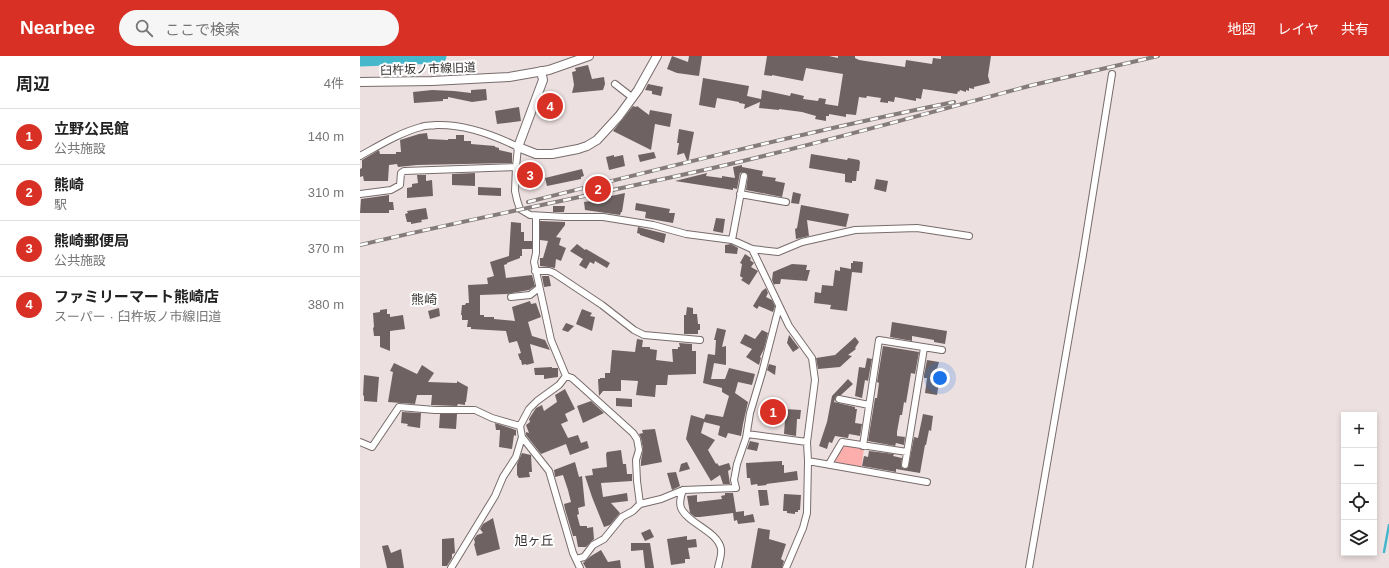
<!DOCTYPE html>
<html lang="ja">
<meta charset="utf-8">
<style>
:root{--surface:#fff;--page:#f6f6f6;--text:#222;--muted:#767676;--line:#e0e0e0;--accent:#d93025}
body{margin:0;font-family:Helvetica,"Noto Sans JP",sans-serif;background:var(--page);color:var(--text)}
.controls{position:absolute;right:12px;bottom:12px;display:grid;overflow:hidden;border-radius:0px;box-shadow:0 2px 6px #0003}
.controls button{width:36px;height:36px;display:grid;place-items:center;padding:0;border:0;border-bottom:1px solid var(--line);background:var(--surface);color:var(--text);font:20px sans-serif}
.you{position:absolute;left:580px;top:322px;width:14px;height:14px;margin:-10px;border:3px solid #fff;border-radius:50%;background:#1a73e8;box-shadow:0 0 0 6px #1a73e833}
.badge{display:grid;place-items:center;width:26px;height:26px;border-radius:50%;background:var(--accent);color:#fff;font-size:13px;font-weight:700}
.pin{position:absolute;translate:-50% -50%;border:2px solid #fff;box-shadow:0 1px 4px #0006}
.list{margin:0;padding:0;list-style:none}
h2{display:flex;justify-content:space-between;align-items:center;height:52px;margin:0;padding:0 16px;font-size:17px}
h2 small{font-size:13px;font-weight:400;color:var(--muted)}
.list li{display:grid;grid-template-columns:26px 1fr auto;gap:12px;align-items:center;box-sizing:border-box;height:56px;padding:0 16px;border-top:1px solid var(--line)}
.list b{display:block;font-size:15px;white-space:nowrap}
.list p{margin:0;font-size:13px;white-space:nowrap;color:var(--muted)}
.list em{font-size:13px;font-style:normal;color:var(--muted)}
.icon{flex:none;width:22px;height:22px;fill:none;stroke:currentColor;stroke-width:2;stroke-linecap:round;stroke-linejoin:round}
.map{position:relative;flex:none;width:1029px;height:512px;overflow:hidden}
header{display:flex;align-items:center;gap:24px;box-sizing:border-box;height:56px;padding:0 20px;background:var(--accent);color:#fff}
header strong{font-size:19px}
nav{display:flex;gap:22px;margin-inline-start:auto;font-size:14px}
.search{width:280px;height:36px;background:var(--page);display:flex;align-items:center;gap:10px;box-sizing:border-box;padding:0 14px;border-radius:22px;color:var(--muted);font-size:15px}
main{display:flex}
aside{flex:1;background:var(--surface)}
.map>svg:first-child{display:block}
.green{fill:#fbaeac}
.lines{fill:none;stroke-linecap:round;stroke-linejoin:round}
.stream{stroke:#47b7cb;stroke-width:2.5}
.river{stroke:#47b7cb;stroke-width:15}
.building{fill:#6e6362}
.minor-casing{stroke:#786c6c;stroke-width:8}
.tertiary-casing{stroke:#786c6c;stroke-width:10}
.minor{stroke:#fff;stroke-width:6}
.tertiary{stroke:#fff;stroke-width:8}
.rail-casing{stroke:#847c7b;stroke-width:4}
.rail{stroke:#fff;stroke-width:2.5;stroke-dasharray:8;stroke-linecap:butt}
.labels{text-anchor:middle;stroke-width:4;stroke-linejoin:round;paint-order:stroke}
.street-label{font-size:12px;fill:#383332;stroke:#fff}
.neighbourhood-label{font-size:13px;fill:#383332;stroke:#fff}
</style>
<header>
<strong>Nearbee</strong>
<div class="search"><svg class="icon" aria-label="search" viewBox="0 0 24 24"><circle cx="10" cy="10" r="6"/><path d="M15 15l6 6"/></svg>ここで検索</div>
<nav><a>地図</a><a>レイヤ</a><a>共有</a></nav>
</header>
<main>
<aside>
<h2>周辺<small>4件</small></h2>
<ul class="list">
<li><span class="badge">1</span><div><b>立野公民館</b><p>公共施設</p></div><em>140 m</em></li>
<li><span class="badge">2</span><div><b>熊崎</b><p>駅</p></div><em>310 m</em></li>
<li><span class="badge">3</span><div><b>熊崎郵便局</b><p>公共施設</p></div><em>370 m</em></li>
<li><span class="badge">4</span><div><b>ファミリーマート熊崎店</b><p>スーパー · 臼杵坂ノ市線旧道</p></div><em>380 m</em></li>
</ul>
</aside>
<div class="map">
<svg width="1029" height="512" viewBox="0 0 1029 512">
<rect width="100%" height="100%" fill="#ede0e0"/>
<path class="green" d="M486,390L504,393L501,413L477,408L475,405L482,391Z"/>
<g class="lines">
<path class="stream" d="M1024,496L1029,469"/>
<path class="river" d="M0,3L79,0"/>
</g>
<path class="building" d="M312,0L328,6L329,0H342L339,20L317,17L307,13Z
M407,0H469L478,2V0H495V2L499,4L545,11L546,4L572,8L573,2L581,3V0H631L628,20L630,27L614,31V33L609,32V35L606,34V36L600,34L599,36L598,35L597,38L563,33L561,43L556,42V45L535,41L534,46L528,45V47L520,46L521,42L507,40L506,42L499,41L496,59L486,58V61L469,58V60H466V65L455,63L456,60L442,56L419,53V54L399,52L400,46L384,53L385,48L379,47V46L357,42L355,52L339,49L343,22L389,30L387,40L401,43L402,34L430,40L431,37L444,40L443,43L458,45L459,42L466,43L465,48L478,50L483,18L446,12L443,25L412,19V20L404,19Z
M228,9L232,23L244,21L245,28L243,34L212,37L214,29L212,16L216,15L215,12Z
M288,28L303,31L301,40L292,38V35L285,34Z
M126,33L127,44L112,46L88,41V43H83V45L54,47L53,36L72,34L94,35L111,37V34Z
M273,50L276,51L277,50L289,59L290,54L312,58L310,71L295,68L291,94L253,75Z
M159,51L161,65L137,68L135,55Z
M319,73L334,76L328,107L324,97L317,99L319,87H317Z
M67,77L68,83L88,84V83H96V79H104V85H111V88L135,90V91L139,92V94L152,97V107L57,109L38,111L37,108L29,109L28,125H4L3,120L0,121V113L2,112V104L19,94L20,98H36V96H41L40,84L59,78Z
M294,96L296,102L280,106L278,99Z
M451,98L487,104L488,102L499,104L500,106L499,115H497L496,125H492V127L485,126V118L449,112Z
M254,99V101L263,99L265,110L249,114L246,101Z
M382,109V111L403,115L402,120L416,122L415,125L425,127L422,141L386,134L388,119L384,116L380,117L377,133L373,132V134L315,125L347,117L346,120L362,122V120L375,122L373,111Z
M161,113H179V126L160,125Z
M222,113L224,120L221,121V123L187,130L185,122Z
M115,117V130L92,129V118Z
M57,119H66V125L72,124L73,140L47,142V132L52,131V128L58,127Z
M516,123L528,125L526,136L514,133Z
M118,131L141,132V140L118,139Z
M433,136L441,138L439,148L431,147Z
M265,137L262,156H261L260,159L225,154L224,146L251,142V140Z
M29,139V146H33L34,154H29V157H0L1,143Z
M276,147L310,153L309,157H315L313,167L285,162L286,156L275,154Z
M441,149L489,158L486,171L447,164L449,180L436,183L435,173L437,172Z
M193,150H205L204,156H193Z
M66,152L68,163L61,164L62,166L51,168V166H47L45,158L48,157L47,155Z
M356,162L365,163L363,177L353,175Z
M180,165L205,166V169L196,181L201,182L199,189L206,192L201,205L196,203L195,212L189,211L180,210V202H183L188,185L180,184Z
M151,166L161,167V176H164V185H172V193H162V200H160V202L147,207V208L144,209L146,222L172,219L175,230L169,234L147,238L120,239V259H124V261H134V263L155,265L152,251L170,245L171,248L176,247L181,261L168,266L172,280L185,284L190,294L170,288L174,307L166,309V308L162,309L161,304H160L158,298L161,297L157,285L149,287L146,275L111,273V271H107L108,264H102V259H101L102,249H105L106,247H109L108,229L128,228L127,222L134,220L130,206L149,200Z
M278,171L306,178L304,187L280,179V178L277,177Z
M217,188L225,194L226,193L250,207L247,212L235,205L234,208L230,206L226,213L219,209L223,203L210,195Z
M371,188L378,192L377,198L365,197V189Z
M385,198L391,202L390,204L394,207L391,211L398,215L389,229L381,224L383,222L380,220L382,208L380,207Z
M493,205L503,206L502,217L492,216L487,255L470,253L471,249L454,247L455,236L461,237L462,229L473,230L475,214L480,215V211L491,213V207H493Z
M432,208L447,209L446,214H450L447,225L421,223L420,228H415L414,229L412,224L413,216Z
M182,220H189L191,230L184,231Z
M406,232L408,237L406,241L412,244L415,250L413,256L399,250L397,253L393,250L402,235Z
M327,251L333,252V258H337L338,268H340V274H338V278H324V259H326Z
M79,252L80,260L70,263L68,255Z
M27,253V258H30V261L43,259L45,273L30,275V295L20,291V280H14L13,272L14,271L13,257L20,256V254Z
M222,253L232,257L230,260L235,261L232,275L216,268Z
M532,266L587,275L585,288L574,286V284L552,280V285L530,281Z
M206,267L214,270L208,276L202,274Z
M357,272L366,274L362,291L366,290V309L354,307L351,323H365L369,312L395,318L392,329L378,326L375,337L388,346L383,368L381,380L368,377L366,382L358,379L360,370L344,366L341,377L355,384L348,394L356,408L357,407L359,410L369,407L371,413L368,415L370,428H363L360,419L351,425L326,383L331,359L344,363L346,358L363,361L369,340L362,336V332L343,327L348,298L355,299L356,284H354Z
M402,274L408,277L404,293L400,301L401,302L399,309L386,301L392,293L380,287L385,278L395,283Z
M429,279L439,292L433,296L427,287Z
M495,281L499,286L495,292L496,293L488,299L492,300L480,311L458,313L456,302L475,299Z
M277,283L283,284L282,291H290V293L297,294L296,304L313,306L312,293H318V291H320L319,287L332,288V295H336V318L308,319L307,329H296L295,341L276,339L278,325L261,324V335H243L239,340L238,323H240V322H245V317H250L252,294L275,296Z
M523,290L559,296L555,318L551,317L546,347L544,346L542,359H540L537,376V380L545,381L544,389L536,387L535,390L508,385L515,342H517L519,327L517,326Z
M507,302L512,303L508,325L505,324L502,342L495,340L499,311L505,312Z
M567,304L579,306L577,313L581,314L577,339L565,337L567,322H564V319Z
M34,307L57,318L62,309L74,317L68,326L97,327V325L108,331L106,346H105V349L98,348L97,350L71,349L72,339H57L55,348L28,346L33,316L30,315Z
M409,308L416,310L415,319L407,314Z
M192,311V312H198V321L184,323V319H175L174,312Z
M4,319L19,321L17,346L4,345V340L3,339Z
M488,323L493,328L481,339L476,340L474,346L495,351V353H497L495,367L502,368L500,380L489,378L488,382L475,380L472,387L469,386L467,393L459,390L467,366L472,340Z
M205,333L215,353L205,358L208,365L201,368L208,382L218,379L221,387L227,385L229,392L210,399L206,388L181,398L166,379V376L169,377L166,369L170,366L169,363L176,352L182,349L184,355L197,346L195,339Z
M256,342L272,343V351L256,350Z
M231,345L244,357L223,367L217,350Z
M400,348L424,349V353L441,354L440,363H437L436,380L424,378L425,364L399,361Z
M42,356L61,357L60,372L47,370L48,368L41,367Z
M80,358H97L96,373L79,372Z
M563,358L573,360L571,375L569,374L566,389H565L560,417L536,413V416L502,410L504,400L508,401L509,395L534,398L533,400L542,402L541,411L544,413L548,412L554,381L558,382Z
M135,367L156,374V380L154,379L152,393L139,391L140,376V374H136Z
M295,373L302,406L281,410V405L283,393L281,382L279,378L283,377L282,374Z
M390,385L399,387L397,395L387,393Z
M261,394L263,408H266L267,418H272V425L241,427L243,441L267,437L268,445L251,447L260,457L250,469L244,471L232,441L225,420L233,419L232,413L247,411L246,398L247,396Z
M162,397L171,399L172,416H169L170,421L159,422L157,419V408Z
M422,405V409H424V417L437,415L438,424L406,428L407,429L398,430L397,428L391,429L390,422H387L386,407Z
M215,406L219,421L222,420L225,450L218,452L219,458L217,459L220,470H227V472L233,471L234,483L226,491H218L216,480H213L205,453L204,448L211,446L208,434L203,419L195,421L194,414Z
M327,406L330,413L319,416L321,408Z
M316,416L320,430L312,434L307,417Z
M398,434H407L409,449L400,450Z
M365,437H373L376,456L384,455V460L393,458L395,466L378,468L377,464L374,465L373,457L340,461H335L330,457L327,440L337,439V446L362,443L361,440L365,439Z
M424,438L441,439L440,454H438V456H435V458L427,457V455H423Z
M133,462L140,493L117,500L114,488L115,487L114,483L117,479L123,477L120,473L123,468Z
M398,472L410,474L409,483L426,488L421,503L424,505L422,512H391Z
M290,473L294,481L285,485L281,477Z
M327,480V484L336,483L337,491L328,492L330,503H325V507L311,509L307,483Z
M94,482L95,497L92,498V502L87,510H82V483Z
M271,487H290L294,512H285L283,494L271,495Z
M28,489L31,497L41,493L44,512H27L22,490Z
M241,494L248,506L260,504L261,512H226L223,507L231,500Z"/>
<g class="lines">
<defs>
<path id="minor" d="M255,28L273,42
M0,100C20,89 39,77 61,71C66,69 71,70 76,69C105,68 132,78 158,91L156,111L155,135L157,144L160,153L170,159L205,161H243L293,169L326,178L372,184L392,193L418,196L442,186L495,174L557,172L609,180
M0,138L31,134L40,129L41,117L44,115L156,111
M380,138L426,146
M176,160V197L174,206L191,284L206,320L212,322L221,330L273,377L277,383L279,394L276,404L277,425L280,448
M372,184L384,120
M392,193L429,270L452,302L455,324L447,386L448,405L447,457L443,472L426,512
M175,215H189L194,217L242,249L274,274L284,279L340,284
M151,241L170,239L179,232
M206,320L199,329L177,345L169,353L160,370L162,381L189,415L213,497L220,512
M479,343L509,349
M387,378L447,386
M0,386L12,391L39,351L75,354H115L132,362L160,370
M503,390L519,284L582,294
M448,405L567,426
M469,408L482,386L547,396
M545,409L564,292
M323,434C321,439 319,446 321,452C328,468 358,475 361,493C362,499 359,506 358,512
M216,503L224,501L233,489L244,483L262,461L273,455L280,448L301,443L323,434L376,432L374,424L377,408L386,382L390,357L402,317L419,251
M91,512L135,440L143,421L156,401L162,381
M669,512L723,199L752,18"/>
<path id="tertiary" d="M181,15L183,24L158,91L176,98H192L218,93L227,90L237,84L259,60L278,34L297,0
M0,26L72,25L149,21L189,14L229,0"/>
</defs>
<use href="#minor" class="minor-casing"/>
<use href="#tertiary" class="tertiary-casing"/>
<use href="#minor" class="minor"/>
<use href="#tertiary" class="tertiary"/>
<defs>
<path id="rail" d="M168,146C310,110 451,75 594,46
M0,189C122,160 245,137 366,109C469,85 571,56 673,29C715,19 756,10 798,0"/>
</defs>
<use href="#rail" class="rail-casing"/>
<use href="#rail" class="rail"/>
</g>
<g class="labels">
<g class="street-label">
<text transform="translate(68 13) rotate(-2)" y="4">臼杵坂ノ市線旧道</text>
</g>
<g class="neighbourhood-label">
<text x="64" y="248">熊崎</text>
<text x="174" y="489">旭ヶ丘</text>
</g>
</g>
</svg>
<div class="controls">
<button>+</button>
<button>−</button>
<button><svg class="icon" aria-label="locate" viewBox="0 0 24 24"><circle cx="12" cy="12" r="6"/><path d="M12 2v4M12 18v4M2 12h4M18 12h4"/></svg></button>
<button><svg class="icon" aria-label="layers" viewBox="0 0 24 24"><path d="M12 4l9 5-9 5-9-5zM3 14l9 5 9-5"/></svg></button>
</div>
<div class="you"></div>
<div class="pin badge" style="left:413px;top:356px">1</div>
<div class="pin badge" style="left:238px;top:133px">2</div>
<div class="pin badge" style="left:170px;top:119px">3</div>
<div class="pin badge" style="left:190px;top:50px">4</div>
</div>
</main>
